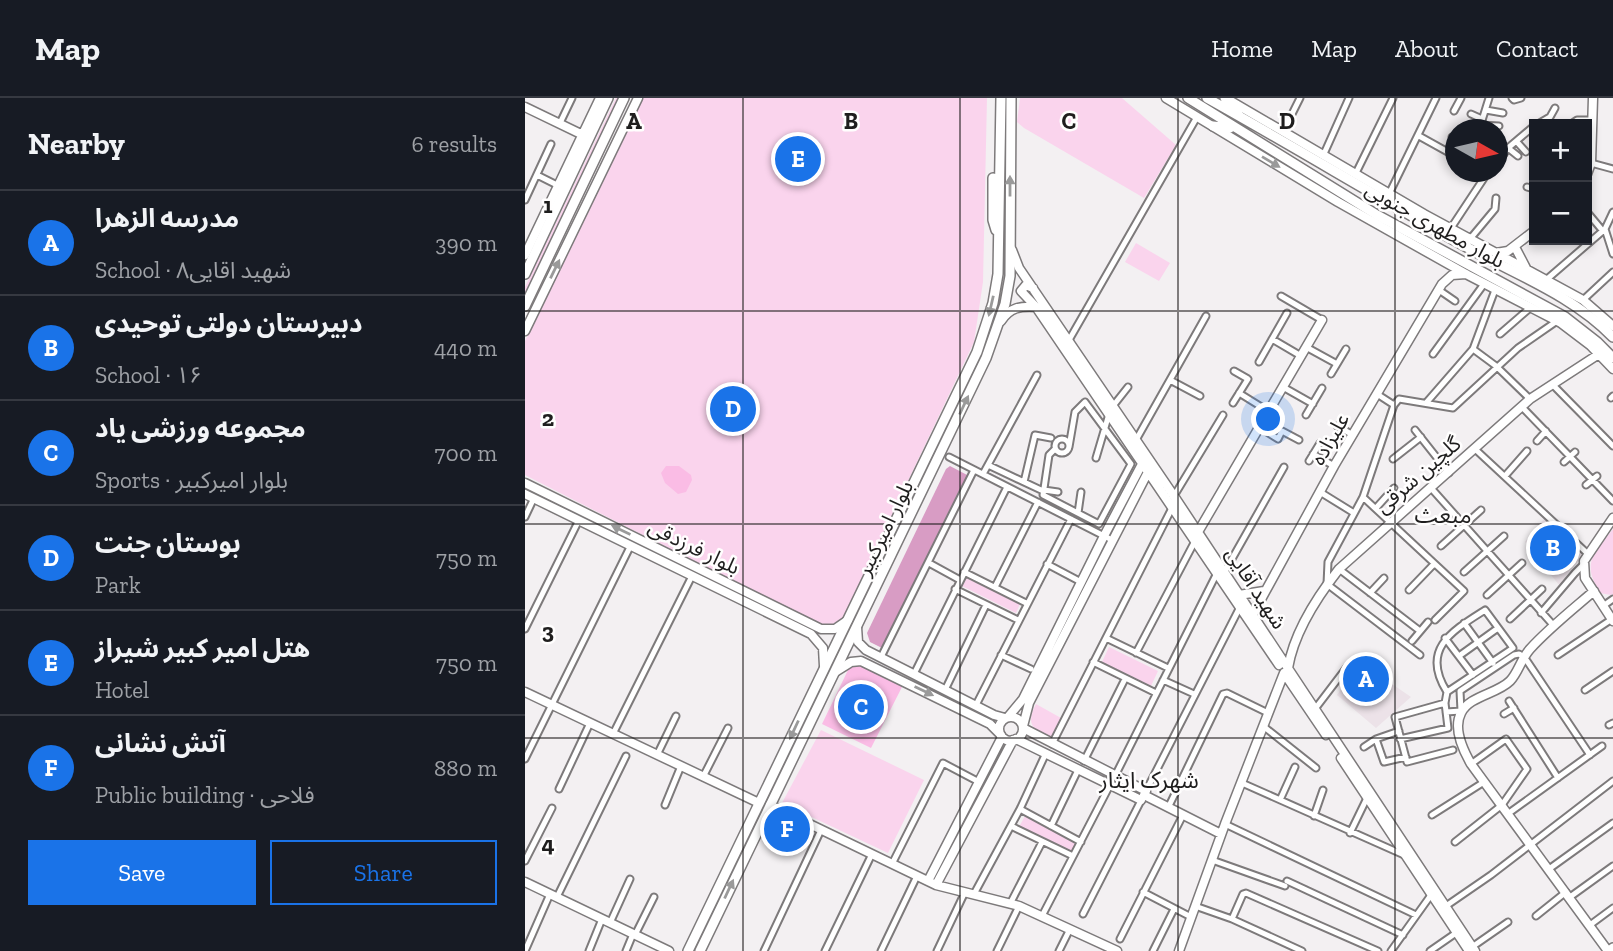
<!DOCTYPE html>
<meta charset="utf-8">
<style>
:root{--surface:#171b24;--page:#242831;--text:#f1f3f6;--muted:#9ea1a6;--line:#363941;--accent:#1a73e8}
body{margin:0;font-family:"Zilla Slab","Noto Sans Arabic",serif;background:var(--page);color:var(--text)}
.controls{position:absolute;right:21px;top:21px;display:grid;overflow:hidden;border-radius:0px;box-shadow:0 4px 10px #0003}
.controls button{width:63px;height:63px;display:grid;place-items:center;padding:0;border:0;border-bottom:2px solid var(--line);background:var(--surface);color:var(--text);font:35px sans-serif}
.compass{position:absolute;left:920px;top:21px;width:63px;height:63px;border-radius:50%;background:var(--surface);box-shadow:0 4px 10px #0003;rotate:98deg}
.you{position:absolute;left:744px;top:322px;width:24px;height:24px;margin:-18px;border:5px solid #fff;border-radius:50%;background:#1a73e8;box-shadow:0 0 0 10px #1a73e833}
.badge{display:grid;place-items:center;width:46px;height:46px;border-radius:50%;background:var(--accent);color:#fff;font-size:23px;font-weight:700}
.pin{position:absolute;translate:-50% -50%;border:4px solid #fff;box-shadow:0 2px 7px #0006}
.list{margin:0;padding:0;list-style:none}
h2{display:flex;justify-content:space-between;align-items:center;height:91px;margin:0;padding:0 28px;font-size:30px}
h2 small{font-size:23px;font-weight:400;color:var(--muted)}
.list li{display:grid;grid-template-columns:46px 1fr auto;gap:21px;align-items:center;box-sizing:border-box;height:105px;padding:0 28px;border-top:2px solid var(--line)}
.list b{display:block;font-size:26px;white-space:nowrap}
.list p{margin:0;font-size:23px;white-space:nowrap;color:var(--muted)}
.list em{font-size:23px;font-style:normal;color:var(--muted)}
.actions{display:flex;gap:14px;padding:21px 28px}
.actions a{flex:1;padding:16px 0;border:2px solid var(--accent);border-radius:0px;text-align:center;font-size:24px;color:var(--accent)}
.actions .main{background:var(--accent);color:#fff}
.map{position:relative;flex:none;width:1088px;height:853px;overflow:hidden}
header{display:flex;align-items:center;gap:42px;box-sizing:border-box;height:98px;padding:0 35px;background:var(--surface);border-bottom:2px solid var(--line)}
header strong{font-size:33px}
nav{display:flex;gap:38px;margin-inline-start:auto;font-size:24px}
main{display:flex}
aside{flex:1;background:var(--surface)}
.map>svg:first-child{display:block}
.built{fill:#ece2e8}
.green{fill:#fad4ed}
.forest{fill:#d89cc4}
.water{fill:#fabce5}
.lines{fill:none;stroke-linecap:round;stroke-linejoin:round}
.street-casing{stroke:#7d7a7b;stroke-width:9}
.secondary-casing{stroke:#7d7a7b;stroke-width:11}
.primary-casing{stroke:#7d7a7b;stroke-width:12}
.street{stroke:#fff;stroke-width:5}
.secondary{stroke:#fff;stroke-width:8}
.primary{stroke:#fff;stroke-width:9}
.oneway{fill:#9a9a9a}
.grid{fill:none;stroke:#1f1e1e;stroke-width:2;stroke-opacity:0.55}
.labels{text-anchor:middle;stroke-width:5;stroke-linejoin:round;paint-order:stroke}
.street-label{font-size:21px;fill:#1f1e1e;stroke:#fffefe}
.neighbourhood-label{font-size:23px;fill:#1f1e1e;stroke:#fffefe}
.grid-label{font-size:23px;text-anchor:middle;font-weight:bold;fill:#1f1e1e;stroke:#fffefe;stroke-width:5;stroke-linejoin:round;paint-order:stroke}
</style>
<header>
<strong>Map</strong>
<nav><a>Home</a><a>Map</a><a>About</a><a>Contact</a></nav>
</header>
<main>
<aside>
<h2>Nearby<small>6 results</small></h2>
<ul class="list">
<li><span class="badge">A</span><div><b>مدرسه الزهرا</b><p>School · شهید اقایی۸</p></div><em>390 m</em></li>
<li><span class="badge">B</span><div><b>دبیرستان دولتی توحیدی</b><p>School · ۱۶</p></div><em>440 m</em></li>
<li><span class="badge">C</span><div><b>مجموعه ورزشی یاد</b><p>Sports · بلوار امیرکبیر</p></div><em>700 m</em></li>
<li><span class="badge">D</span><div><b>بوستان جنت</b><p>Park</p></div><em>750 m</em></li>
<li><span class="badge">E</span><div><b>هتل امیر کبیر شیراز</b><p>Hotel</p></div><em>750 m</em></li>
<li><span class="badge">F</span><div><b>آتش نشانی</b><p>Public building · فلاحی</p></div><em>880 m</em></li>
</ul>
<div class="actions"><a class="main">Save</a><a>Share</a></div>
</aside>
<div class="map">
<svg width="1088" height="853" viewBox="0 0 1088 853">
<rect width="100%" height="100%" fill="#f3f0f2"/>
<path class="built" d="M1019,421L1058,457L1034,487L1000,444Z
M835,564L886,599L851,630L812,597Z"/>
<path class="green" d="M91,0H95L0,200V189Z
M117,0H462L458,184L449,244L318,520L306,527L296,528L0,377V243Z
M495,0H597L651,47L619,100L499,30L492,24Z
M611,145L645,165L634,183L600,164Z
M1088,431V496L1086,497L1075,495C1056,464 1069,456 1088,431Z
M442,480L495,506L491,515L437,488Z
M584,549L633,573L626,588L577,564Z
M511,606L536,620L526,640C508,631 500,627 511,606Z
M296,632L399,682L363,755L257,705Z
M500,718L552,744L546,755L494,729Z"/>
<path class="forest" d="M425,368L444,378L357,550L345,544L342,535L421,371Z"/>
<path class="water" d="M141,368H154L166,377L167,382L161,394L153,396L140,385L136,375Z
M333,565L378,587L346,650L297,626L323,572Z"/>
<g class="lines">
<defs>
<path id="street" d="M987,0L989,2L996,0
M961,12L978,15
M929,13L936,0
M946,16L957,21
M35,25L47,0
M1013,26L1025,19L1030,10
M1046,26L1052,22H1067
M955,27L974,28
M954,32L964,0
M758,34L775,0
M894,38L930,58
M927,39L930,41
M992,44L1001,54
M983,50L993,58
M798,58L824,0
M1066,65L1088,71
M972,66L983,50L1009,28
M12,77L34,88
M830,77L868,0
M1002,89L1009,91
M864,96L911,0
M0,102L26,46
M1062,114L1077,132
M926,130L963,74
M1080,131L1088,156
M945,141L970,111L971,100
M1021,182L1080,131L1088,114
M914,192L930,203
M756,198L797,222
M1058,202L1088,174
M975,236L1006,209
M747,241L776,258
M544,242L672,19
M781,249L812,266
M948,251L971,268L1005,301
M908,256L959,186
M734,264L762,215
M806,276L821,251
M645,282L675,298
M1028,287L1088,348
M758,289L788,306
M714,295L743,313
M852,296L869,307
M1086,300L1088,298
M708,305L723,281L709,273
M901,305L948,251L970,192
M869,307L838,399L803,464L802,486L895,557
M869,307L874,301L928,310L993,250L1032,223
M588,308L603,289
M997,309L1088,403
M781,317L797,290
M812,328L828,337
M734,329L753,341L757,333L774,342
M890,332L924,375
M530 348a7 7 0 1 1 14 0a7 7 0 1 1-14 0Z
M611,342L681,218
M1012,343L1021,333
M530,351L524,357L518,397L574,426L606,366L560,304L550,314L544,349
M950,351L1063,456
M788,356L809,368
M424,359L587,442
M571,360L584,316
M868,361L896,339
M784,363L795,345
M1039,364L1050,354
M463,367L516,392
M458,376L512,277
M980,378L1002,353
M499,384L510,337L526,340
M1061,387L1072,378
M906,390L1029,528
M519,392L533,394
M795,394L829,415
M649,398L698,317
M838,399L939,493L910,522
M851,410L869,390
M553,415L556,394
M0,419L9,400
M916,448L956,412
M404,465L435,482
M522,466L556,484
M814,471L895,533
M439,474L501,505
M939,474L979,438
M699,475L759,369
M470,489L513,404
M430,491L493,522
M884,492L909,466
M845,495L859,480
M962,497L997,465
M1078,508L1088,501
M1016,515L1050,475L1058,467
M985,521L1017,491
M939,525L968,565
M0,531L54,422
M581,540L643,570
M920,540L948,577
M887,543L903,524
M611,555L670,443
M476,557L506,571
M1033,557L1087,521
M934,558L973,530
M356,559L449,372
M1002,563L1065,657
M568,564L631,595
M389,576L482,389
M638,582L669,596
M420,592L461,507
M1060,592L1088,573
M984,603L1033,680
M920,605L870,619L882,664L928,652
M451,607L546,421
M790,611L822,569
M921,614L936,613L935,593L989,557L994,556L999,559
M979,616L989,610
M1084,627L1088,625
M738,628L791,670
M88,636L167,478
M851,641L859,664L881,659
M875,641L923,630L920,605L922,594L988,550L960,512C927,533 895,551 922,594
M527,646L647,410
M839,649L851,641L874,633
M132,657L151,618
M0,661L106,447
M559,663L600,581
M590,678L692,475
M178,679L203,630
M717,685L879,757
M34,691L65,625
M755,702L770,669
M140,707L156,668
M643,710L698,596L702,595L743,615
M495,711L556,744
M984,715L1077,648
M907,717L959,684
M789,718L798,692
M700,726L891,817
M486,728L548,758
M526,728L553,672
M825,735L842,700
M930,744L977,707L1002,671L981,641L946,666
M687,762L760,788
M0,763L27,710
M367,766L418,665L454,684
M1024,771L1088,725
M762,783L878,837
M618,794L666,819
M449,796L495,711L521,655
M32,799L101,658
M1045,799L1088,768
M485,806L517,744
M670,808L707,821L777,853
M921,808L966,777L1088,683
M558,816L715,509
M517,818L585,687
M1011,818L1041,794
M707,821L718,796L721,795L853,853
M85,825L105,781
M1065,827L1088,810
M110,837L129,799
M595,841L658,717
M947,849L983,824
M0,853L25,796
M64,853L77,821
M101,853L108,836
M239,853L296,732
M300,853L347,756
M356,853L392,778
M412,853L440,794
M472,853L494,808
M534,853L545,831
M628,853L649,811
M866,853L906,797
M905,853L931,835"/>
<path id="secondary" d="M641,0L813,104L941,176L1036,225L1065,247L1088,271
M704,2L899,116L1058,202L1088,228
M0,9L58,37
M1062,76L1066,65L1068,0
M990,149L1002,172
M487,152L494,170L649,398L950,853
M971,155L983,153L1009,133
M0,157L75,0
M508,190L501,187L496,193L511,209
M476,223C485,209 496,208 511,209L754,567
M0,233L113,0
M0,385L296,531H310L323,522
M0,396L286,536L298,550L299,568
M1088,420L1059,463L1060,480L1088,523
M673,434L797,222
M1069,493C1047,512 1024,530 1005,551C996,561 993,575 985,583C972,596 944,598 936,615C928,630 938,652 946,666L1083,853
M714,497L739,493
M728,516L809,368L917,186L927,177L941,176
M332,529L333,544L341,552L469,617L480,620
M763,570C769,534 792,499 814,471L1005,301L1074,256
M310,574L326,564L336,563L465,626L476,637
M761,578L801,637
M0,594L234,705
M483,619L498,601L579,438L617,366
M474 631a12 12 0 1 1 24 0a12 12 0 1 1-24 0Z
M498,628L504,605L623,374
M498,630L621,693
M491,641L616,702
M816,660L944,853
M619,697L696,736
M245,707L411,787L494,808L592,853
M403,783L477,639
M0,784L144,853
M411,787L488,642
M654,853L700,726L759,575"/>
<path id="primary" d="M663,0L852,117L1040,219L1072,244L1088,260
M682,0C768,48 852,99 938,147C989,176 1046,196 1088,239
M700,0L713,15
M688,28L705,30
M468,80V122L471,132
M926,138L945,141
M0,176L83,0
M0,208L99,0
M163,853C259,653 357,454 452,254L468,205L473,176L476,0
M175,853L461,260L480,206L485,178L486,0
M1084,853L1088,850"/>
</defs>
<use href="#street" class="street-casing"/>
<use href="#secondary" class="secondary-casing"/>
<use href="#primary" class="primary-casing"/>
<use href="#street" class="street"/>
<use href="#secondary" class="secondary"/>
<use href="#primary" class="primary"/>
</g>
<defs><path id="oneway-solid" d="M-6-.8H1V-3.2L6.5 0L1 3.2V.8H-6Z" transform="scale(1.75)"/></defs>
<g class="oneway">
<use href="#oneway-solid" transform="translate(746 64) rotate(31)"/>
<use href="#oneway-solid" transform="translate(485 88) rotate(-90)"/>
<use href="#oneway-solid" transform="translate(30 171) rotate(-64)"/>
<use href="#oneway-solid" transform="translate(466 208) rotate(103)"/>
<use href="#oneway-solid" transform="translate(439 307) rotate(-65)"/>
<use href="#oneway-solid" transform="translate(96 432) rotate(-154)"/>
<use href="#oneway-solid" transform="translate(399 593) rotate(26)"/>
<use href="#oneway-solid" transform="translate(269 632) rotate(115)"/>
<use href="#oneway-solid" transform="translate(204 791) rotate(-65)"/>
</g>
<path class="grid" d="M218,0V853M435,0V853M653,0V853M870,0V853M0,213H1088M0,426H1088M0,640H1088"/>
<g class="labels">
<g class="street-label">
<text transform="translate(910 127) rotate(29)" y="7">بلوار مطهری جنوبی</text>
<text transform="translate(805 341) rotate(-60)" y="7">علیزاده</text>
<text transform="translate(893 377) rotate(-41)" y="7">گلچین شرقی</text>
<text transform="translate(360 430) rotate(-64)" y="7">بلوار امیرکبیر</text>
<text transform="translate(169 449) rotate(26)" y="7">بلوار فرزدقی</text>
<text transform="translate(731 490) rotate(57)" y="7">شهید آقایی</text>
</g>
<g class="neighbourhood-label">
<text x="918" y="425">مبعث</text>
<text x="624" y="690">شهرک ایثار</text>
</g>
</g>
<g class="grid-label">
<text x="109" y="31">A</text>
<text x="326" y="31">B</text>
<text x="544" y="31">C</text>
<text x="762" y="31">D</text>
<text x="23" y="115">1</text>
<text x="23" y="328">2</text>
<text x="23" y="541">3</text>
<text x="23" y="754">4</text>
</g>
</svg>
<div class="controls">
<button>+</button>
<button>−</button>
</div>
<svg class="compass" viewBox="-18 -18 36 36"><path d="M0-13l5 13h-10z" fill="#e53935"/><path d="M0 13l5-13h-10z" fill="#9ea1a6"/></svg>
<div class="you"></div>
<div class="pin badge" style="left:841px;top:581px">A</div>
<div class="pin badge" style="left:1028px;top:450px">B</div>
<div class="pin badge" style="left:336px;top:609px">C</div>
<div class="pin badge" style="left:208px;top:311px">D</div>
<div class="pin badge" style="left:273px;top:61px">E</div>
<div class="pin badge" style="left:262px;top:731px">F</div>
</div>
</main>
